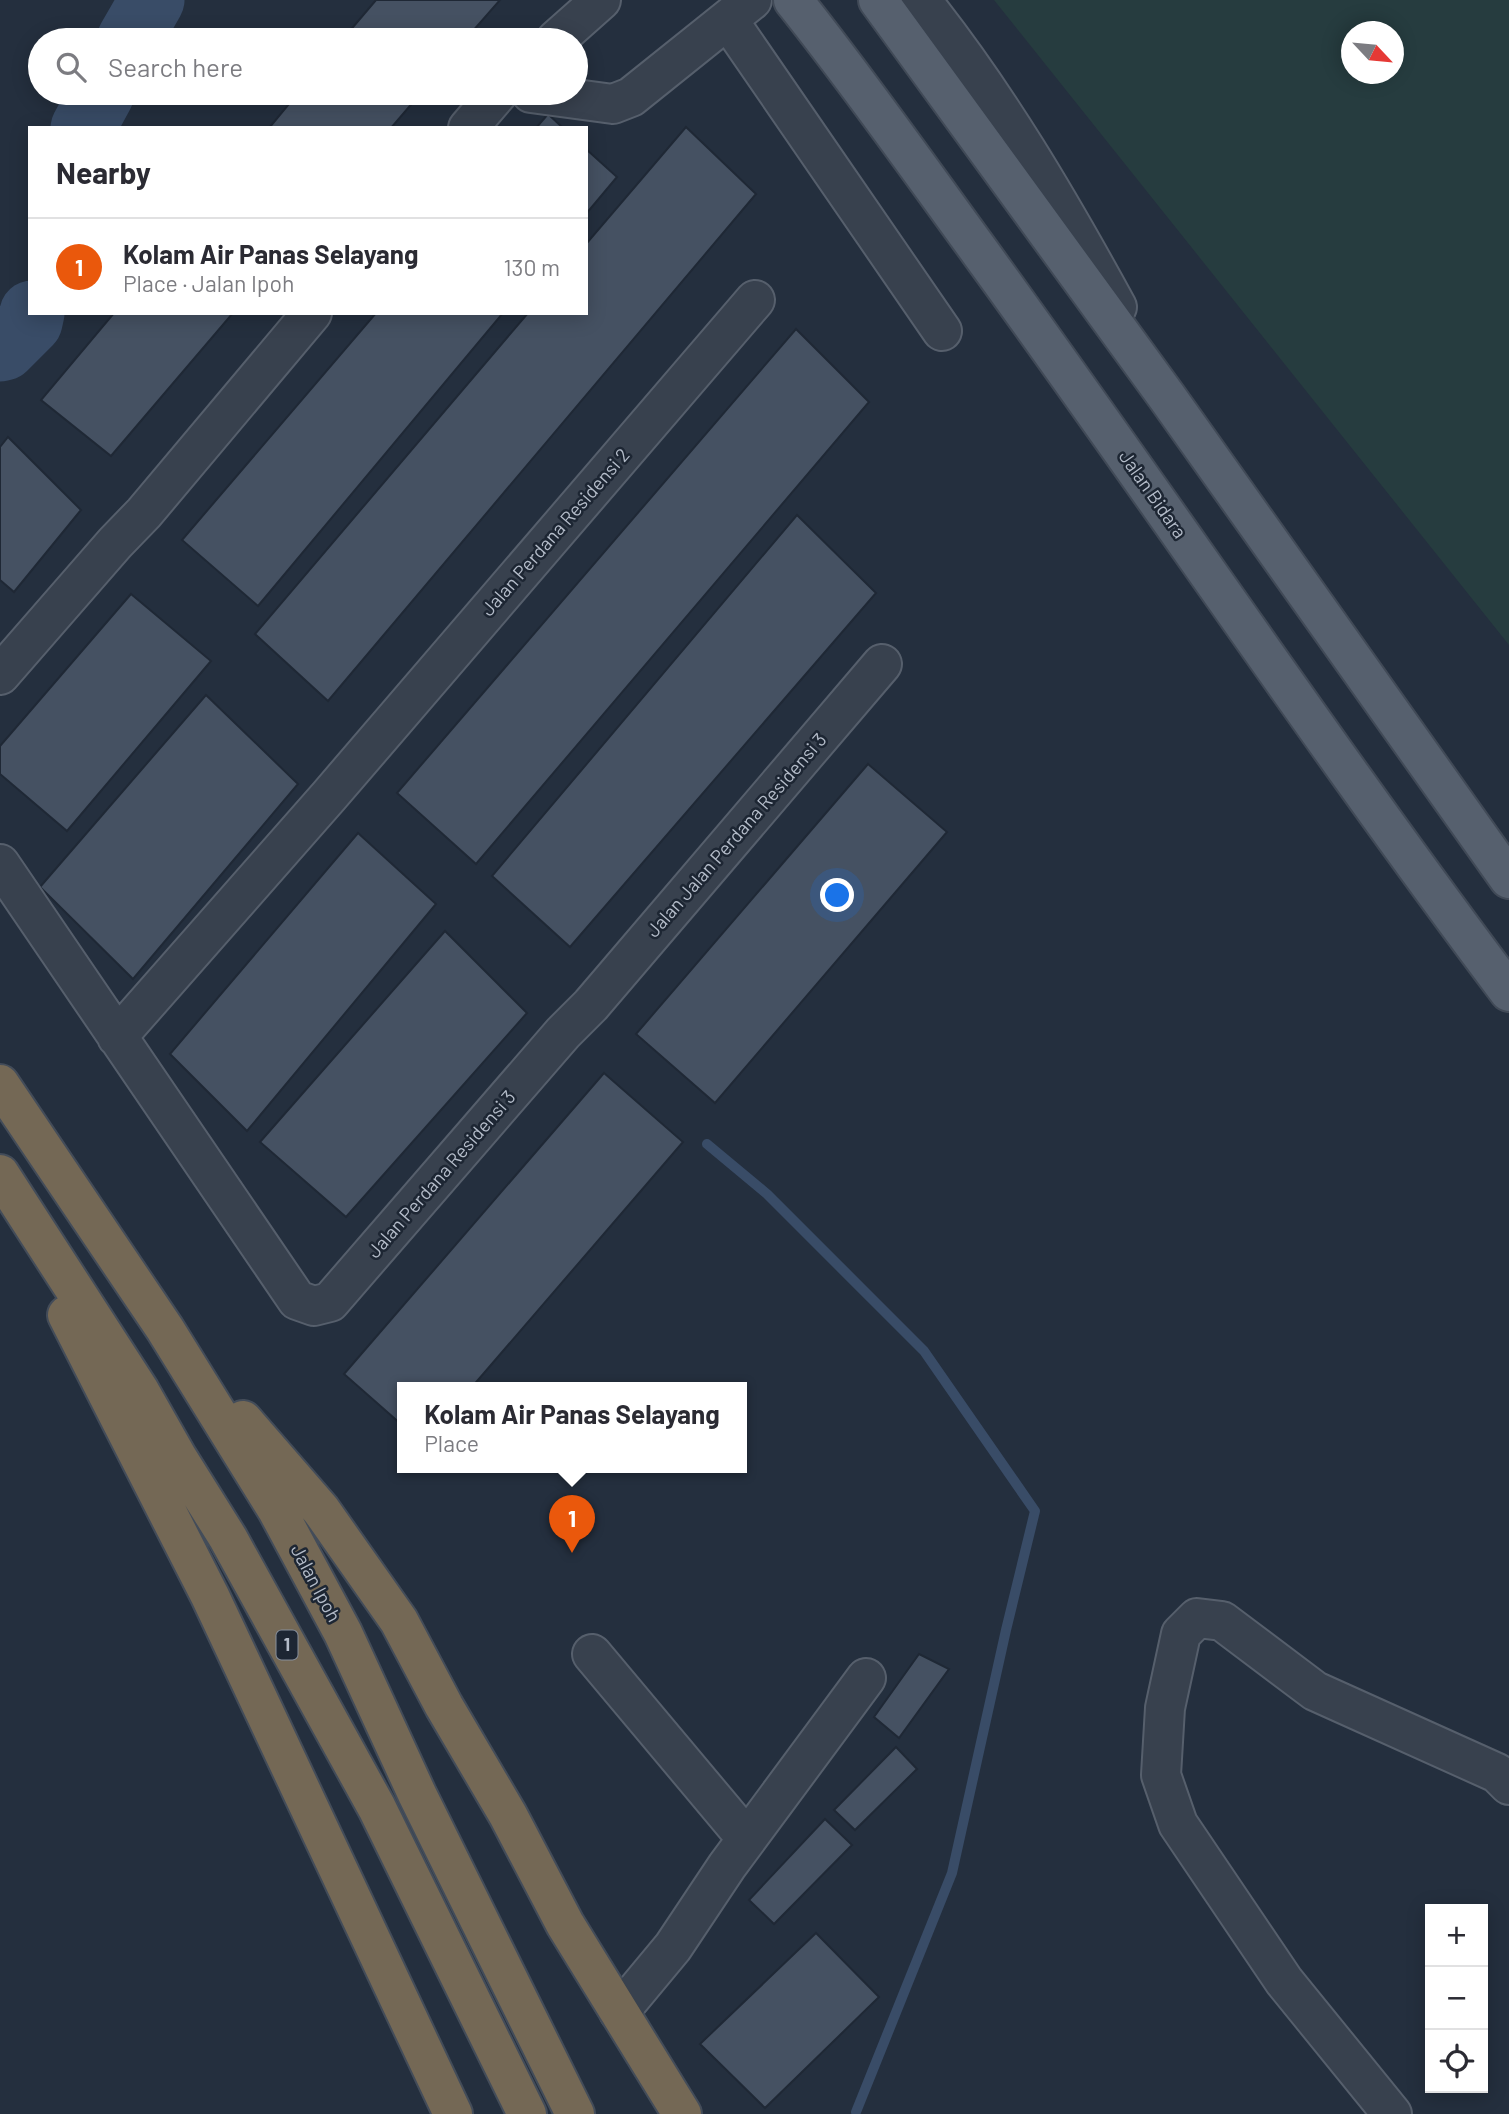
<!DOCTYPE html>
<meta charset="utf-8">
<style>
:root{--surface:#fff;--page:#f2f2f3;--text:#2b2b33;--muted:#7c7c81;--line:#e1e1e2;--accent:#ea580c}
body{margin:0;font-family:Barlow,sans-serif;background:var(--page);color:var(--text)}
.controls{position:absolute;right:21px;bottom:21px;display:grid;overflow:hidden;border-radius:0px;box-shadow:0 4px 18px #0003}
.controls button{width:63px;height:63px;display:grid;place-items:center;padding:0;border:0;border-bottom:2px solid var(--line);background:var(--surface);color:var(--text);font:35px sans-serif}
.compass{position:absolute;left:1341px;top:21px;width:63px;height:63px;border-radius:50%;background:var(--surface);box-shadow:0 4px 18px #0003;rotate:116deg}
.you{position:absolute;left:838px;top:896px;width:24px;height:24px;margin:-18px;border:5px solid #fff;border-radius:50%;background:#1a73e8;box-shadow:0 0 0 10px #1a73e833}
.badge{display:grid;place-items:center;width:46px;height:46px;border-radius:50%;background:var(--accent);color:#fff;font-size:23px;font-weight:700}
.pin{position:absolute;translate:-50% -58px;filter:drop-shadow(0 2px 4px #0008)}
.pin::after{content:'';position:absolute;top:37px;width:24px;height:21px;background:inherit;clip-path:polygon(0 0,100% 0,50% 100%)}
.popup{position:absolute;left:397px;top:1382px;width:350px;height:91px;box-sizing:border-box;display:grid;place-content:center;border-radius:0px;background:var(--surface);filter:drop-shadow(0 2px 5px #0005);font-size:23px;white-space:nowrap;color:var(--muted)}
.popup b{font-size:26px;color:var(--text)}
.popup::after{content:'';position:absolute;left:50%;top:100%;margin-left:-14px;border:14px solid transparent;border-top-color:var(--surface)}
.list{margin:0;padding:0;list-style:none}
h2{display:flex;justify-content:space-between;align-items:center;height:91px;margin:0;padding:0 28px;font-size:30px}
h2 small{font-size:23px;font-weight:400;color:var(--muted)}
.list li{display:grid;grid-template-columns:46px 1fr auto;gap:21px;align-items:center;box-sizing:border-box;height:98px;padding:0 28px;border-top:2px solid var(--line)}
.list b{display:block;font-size:26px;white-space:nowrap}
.list p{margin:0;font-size:23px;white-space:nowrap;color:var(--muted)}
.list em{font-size:23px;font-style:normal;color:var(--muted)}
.icon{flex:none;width:38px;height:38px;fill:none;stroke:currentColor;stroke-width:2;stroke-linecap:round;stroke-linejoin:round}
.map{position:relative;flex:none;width:1509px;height:2114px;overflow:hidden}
.search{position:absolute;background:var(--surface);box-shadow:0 4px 18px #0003;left:28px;top:28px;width:560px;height:77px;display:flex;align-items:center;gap:18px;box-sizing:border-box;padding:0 24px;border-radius:38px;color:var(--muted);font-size:26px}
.panel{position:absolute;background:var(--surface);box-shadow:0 4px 18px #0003;left:28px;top:126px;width:560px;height:189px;border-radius:0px}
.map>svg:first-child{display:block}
.green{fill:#263c3f;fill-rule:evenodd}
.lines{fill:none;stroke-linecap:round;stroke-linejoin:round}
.stream{stroke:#394c67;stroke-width:10}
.river{stroke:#394c67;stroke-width:65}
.building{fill:#455162;stroke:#1f2835;stroke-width:2}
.minor-casing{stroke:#565f6c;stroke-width:42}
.major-casing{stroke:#414a57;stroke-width:42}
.highway-casing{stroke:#434c59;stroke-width:42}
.minor{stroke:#38414e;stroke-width:38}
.major{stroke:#56606e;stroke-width:38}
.highway{stroke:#746855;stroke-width:38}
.labels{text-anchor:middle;stroke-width:5;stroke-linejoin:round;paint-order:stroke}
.shield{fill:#1d2633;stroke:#878f9c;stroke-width:2}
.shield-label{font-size:18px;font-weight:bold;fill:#b4bcc9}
.street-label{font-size:19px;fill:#b4bcc9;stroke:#1d2633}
</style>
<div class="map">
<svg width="1509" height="2114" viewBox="0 0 1509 2114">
<rect width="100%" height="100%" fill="#242f3e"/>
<path class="green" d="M994,0H1509V645ZM1352,32H1394V74H1352Z"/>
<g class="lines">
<path class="stream" d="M707,1144L767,1194L924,1351L1035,1511L1006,1630L952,1873L856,2112"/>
<path class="river" d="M129,40L152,0
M83,128L102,93
M0,349L4,348L30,322L32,313"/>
</g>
<path class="building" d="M376,0H500L465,40H342Z
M298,93H421L391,128H269Z
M548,114L563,128H536Z
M686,127L756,194L328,701L255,634L528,313H586V244Z
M586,149L617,177L586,214Z
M114,313H233L111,456L41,400Z
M376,313H503L258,606L182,540Z
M796,329L869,402L476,864L397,793Z
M8,437L81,510L14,592L0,580V447Z
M797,515L876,593L570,947L492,876Z
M131,594L211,661L67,831L0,774V746Z
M206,695L298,784L133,979L40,887Z
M868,764L947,832L715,1103L636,1034Z
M358,833L436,904L247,1131L170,1054Z
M445,931L527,1013L346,1217L260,1142Z
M604,1073L683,1142L472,1387H402V1425L344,1374Z
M919,1654L949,1669L899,1738L874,1717Z
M896,1747L917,1769L855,1830L834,1810Z
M825,1819L852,1845L774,1924L749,1900Z
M816,1933L879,1997L765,2108L700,2044Z"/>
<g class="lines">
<defs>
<path id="minor" d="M921,0C997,95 1059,201 1117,307
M728,20L942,331
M556,40L601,0
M531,93L613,104L631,97L752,0
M468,128L498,93
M0,675L115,543L144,513L312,313
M0,864L297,1300L314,1306L330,1302L563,1033L591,1005L882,664
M117,1037L329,796L755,300
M592,1654L747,1839
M619,2012L673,1947L727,1866L866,1678
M1392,2114L1284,1981L1178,1824L1161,1775L1165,1708L1181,1634L1197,1618L1222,1621L1315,1691L1497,1773L1509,1785"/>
<path id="major" d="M793,0C858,81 918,167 980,252C1158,497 1327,750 1509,992
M878,0L1167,397L1509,879"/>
<path id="highway" d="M0,1084L165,1329L277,1510L343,1633L417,1794L575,2114
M0,1174L140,1391L178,1458L228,1538L377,1808L527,2114
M67,1315L210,1596L453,2114
M243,1420L321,1510L399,1621L444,1706L508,1815L565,1924L682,2114"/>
</defs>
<use href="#minor" class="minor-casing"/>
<use href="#major" class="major-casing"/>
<use href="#highway" class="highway-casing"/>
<use href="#minor" class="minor"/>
<use href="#major" class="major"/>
<use href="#highway" class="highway"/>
</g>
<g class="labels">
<rect class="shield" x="276.5" y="1630.5" width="21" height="29" rx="5"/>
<g class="shield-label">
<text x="287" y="1651">1</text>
</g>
<g class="street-label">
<text transform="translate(1153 494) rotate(55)" y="7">Jalan Bidara</text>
<text transform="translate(555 532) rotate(-49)" y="7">Jalan Perdana Residensi 2</text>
<text transform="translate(736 835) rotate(-49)" y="7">Jalan Jalan Perdana Residensi 3</text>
<text transform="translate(441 1174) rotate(-49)" y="7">Jalan Perdana Residensi 3</text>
<text transform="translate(316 1583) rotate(62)" y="7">Jalan Ipoh</text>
</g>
</g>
</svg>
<div class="controls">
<button>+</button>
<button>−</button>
<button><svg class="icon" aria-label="locate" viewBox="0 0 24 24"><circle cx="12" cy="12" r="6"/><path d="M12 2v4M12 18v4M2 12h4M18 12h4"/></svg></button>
</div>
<svg class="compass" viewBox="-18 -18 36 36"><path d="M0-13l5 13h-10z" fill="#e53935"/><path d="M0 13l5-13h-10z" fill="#7c7c81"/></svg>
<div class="you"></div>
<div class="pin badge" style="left:572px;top:1553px">1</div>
<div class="popup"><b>Kolam Air Panas Selayang</b>Place</div>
<div class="search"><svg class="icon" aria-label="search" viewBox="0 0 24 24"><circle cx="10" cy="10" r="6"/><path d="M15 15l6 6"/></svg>Search here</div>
<section class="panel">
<h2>Nearby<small></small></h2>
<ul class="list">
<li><span class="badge">1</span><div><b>Kolam Air Panas Selayang</b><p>Place · Jalan Ipoh</p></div><em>130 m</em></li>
</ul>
</section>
</div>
